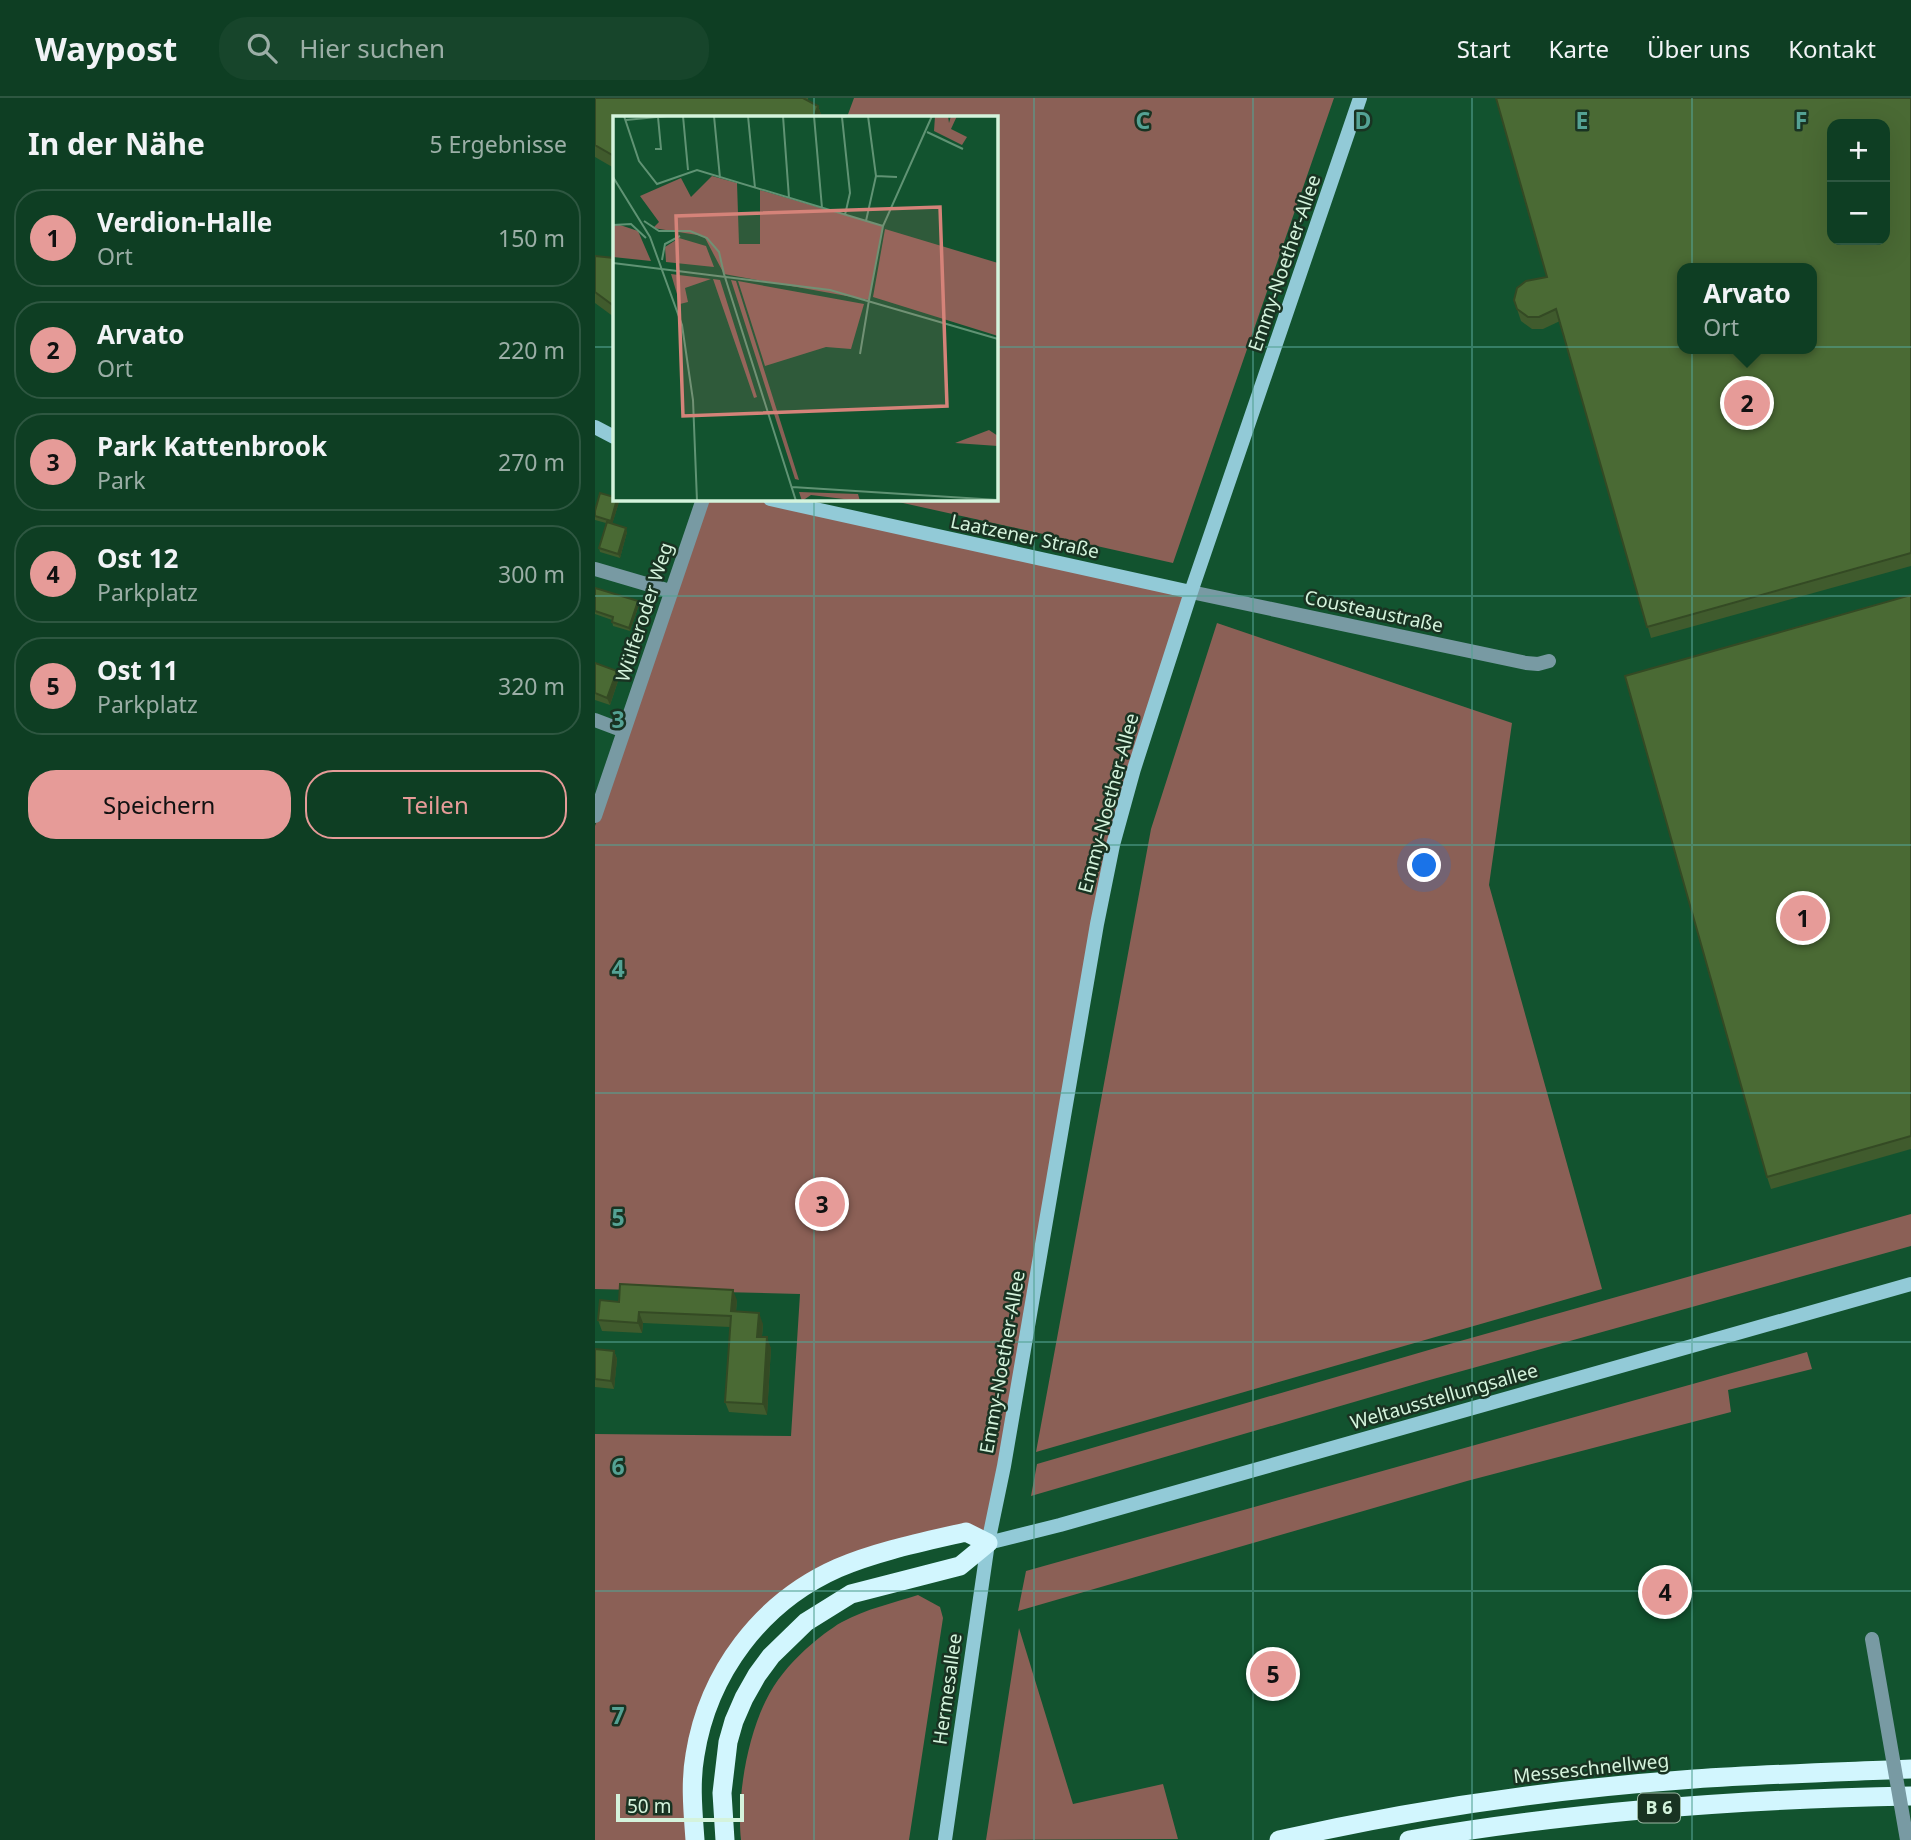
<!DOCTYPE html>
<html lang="de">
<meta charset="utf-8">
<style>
:root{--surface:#0e3e23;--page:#17452b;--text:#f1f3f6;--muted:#9baea6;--line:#2e5741;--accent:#e69b98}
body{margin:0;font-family:"Noto Sans",sans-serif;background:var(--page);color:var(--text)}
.controls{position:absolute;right:21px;top:21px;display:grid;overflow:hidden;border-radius:14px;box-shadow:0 7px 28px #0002}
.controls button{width:63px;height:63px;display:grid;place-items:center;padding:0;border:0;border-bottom:2px solid var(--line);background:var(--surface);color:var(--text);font:35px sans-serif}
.scale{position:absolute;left:21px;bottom:18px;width:128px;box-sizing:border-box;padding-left:7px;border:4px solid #d4f3dc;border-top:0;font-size:19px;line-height:24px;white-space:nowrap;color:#d4f3dc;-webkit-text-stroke:5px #193322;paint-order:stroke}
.you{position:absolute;left:830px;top:768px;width:24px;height:24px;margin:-18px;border:5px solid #fff;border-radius:50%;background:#1a73e8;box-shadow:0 0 0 10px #1a73e833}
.badge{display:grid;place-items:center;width:46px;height:46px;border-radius:50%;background:var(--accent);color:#111;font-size:23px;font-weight:700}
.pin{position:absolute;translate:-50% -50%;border:4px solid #fff;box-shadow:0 2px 7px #0006}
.popup{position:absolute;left:1082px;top:165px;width:140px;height:91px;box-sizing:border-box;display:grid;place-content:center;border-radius:14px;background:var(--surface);filter:drop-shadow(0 2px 5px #0005);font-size:23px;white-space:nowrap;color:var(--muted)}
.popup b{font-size:26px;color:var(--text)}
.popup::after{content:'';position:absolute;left:50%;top:100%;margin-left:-14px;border:14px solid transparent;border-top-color:var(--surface)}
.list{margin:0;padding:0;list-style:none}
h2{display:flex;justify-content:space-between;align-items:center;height:91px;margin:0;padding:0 28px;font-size:30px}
h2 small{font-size:23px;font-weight:400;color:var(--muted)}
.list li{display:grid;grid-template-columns:46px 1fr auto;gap:21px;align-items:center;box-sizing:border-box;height:98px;margin:0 14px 14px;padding:0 14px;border:2px solid var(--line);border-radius:28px}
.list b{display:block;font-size:26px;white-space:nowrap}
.list p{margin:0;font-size:23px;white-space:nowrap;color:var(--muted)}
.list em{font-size:23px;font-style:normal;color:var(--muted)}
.actions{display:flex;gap:14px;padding:21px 28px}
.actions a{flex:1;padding:16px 0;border:2px solid var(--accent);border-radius:28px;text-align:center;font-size:24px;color:var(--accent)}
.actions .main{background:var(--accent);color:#111}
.icon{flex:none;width:38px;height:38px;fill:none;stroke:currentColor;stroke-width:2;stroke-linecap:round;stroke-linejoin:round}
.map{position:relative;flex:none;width:1316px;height:1742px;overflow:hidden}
header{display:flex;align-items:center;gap:42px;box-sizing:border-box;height:98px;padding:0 35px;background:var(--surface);border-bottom:2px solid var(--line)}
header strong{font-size:33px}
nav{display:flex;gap:38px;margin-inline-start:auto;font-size:24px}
.search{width:490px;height:63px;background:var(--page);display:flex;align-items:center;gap:18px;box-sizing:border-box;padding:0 24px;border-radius:28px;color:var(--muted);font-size:26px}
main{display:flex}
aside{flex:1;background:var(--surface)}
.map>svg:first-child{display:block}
.green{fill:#8b6056}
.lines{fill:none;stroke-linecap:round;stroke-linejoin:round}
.minor{stroke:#789aa3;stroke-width:14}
.secondary{stroke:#92cad7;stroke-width:14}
.trunk{stroke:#d2f6fe;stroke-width:19}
.pedestrian-bridge{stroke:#789aa3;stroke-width:14}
.wall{fill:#405b2d}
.shaded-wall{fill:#344a24}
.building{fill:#4a6a34;stroke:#344a24;stroke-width:2;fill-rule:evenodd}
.grid{fill:none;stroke:#54a294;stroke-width:2;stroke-opacity:0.55}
.labels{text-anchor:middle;stroke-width:5;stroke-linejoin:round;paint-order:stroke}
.shield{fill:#193322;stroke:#9cb9a4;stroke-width:2}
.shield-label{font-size:18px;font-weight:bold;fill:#d4f3dc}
.street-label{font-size:19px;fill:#d4f3dc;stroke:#193322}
.inset-road{fill:none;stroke:#609374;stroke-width:2}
.view{fill:#d58379;fill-opacity:0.15;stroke:#d58379;stroke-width:3.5}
.inset-edge{fill:none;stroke:#d4f3dc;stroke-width:3.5}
.grid-label{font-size:23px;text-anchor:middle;font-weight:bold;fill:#54a294;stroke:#193322;stroke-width:5;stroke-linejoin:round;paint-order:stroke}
</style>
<header>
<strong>Waypost</strong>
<div class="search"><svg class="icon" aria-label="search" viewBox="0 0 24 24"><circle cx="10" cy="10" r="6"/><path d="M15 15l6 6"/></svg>Hier suchen</div>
<nav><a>Start</a><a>Karte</a><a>Über uns</a><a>Kontakt</a></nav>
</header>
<main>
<aside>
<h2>In der Nähe<small>5 Ergebnisse</small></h2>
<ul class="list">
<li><span class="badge">1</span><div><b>Verdion-Halle</b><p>Ort</p></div><em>150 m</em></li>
<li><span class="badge">2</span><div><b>Arvato</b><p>Ort</p></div><em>220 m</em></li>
<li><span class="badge">3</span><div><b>Park Kattenbrook</b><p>Park</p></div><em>270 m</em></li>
<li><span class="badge">4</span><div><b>Ost 12</b><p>Parkplatz</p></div><em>300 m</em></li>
<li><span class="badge">5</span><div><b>Ost 11</b><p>Parkplatz</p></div><em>320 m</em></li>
</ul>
<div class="actions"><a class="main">Speichern</a><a>Teilen</a></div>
</aside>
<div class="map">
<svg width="1316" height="1742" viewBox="0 0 1316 1742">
<rect width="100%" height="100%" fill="#12532f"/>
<path class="green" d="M259,0H739L578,465L290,401H401V19H252Z
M108,401H175L596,494L518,747L393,1445L371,1434L266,1462L184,1507L111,1613L100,1742H0V1336L196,1338L205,1196L0,1191V728Z
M622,525L917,625L894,787L1007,1191L441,1354L556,731Z
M1316,1116V1148L831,1283L436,1398L442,1366L844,1249Z
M1212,1254L1217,1271L1133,1292L1136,1314L872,1383L423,1513L431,1473Z
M323,1497L345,1509L348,1520L314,1742H146C141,1695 155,1620 183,1582C196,1564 212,1549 229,1536C235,1532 241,1527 247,1524C271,1511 298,1505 323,1497Z
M424,1530L478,1706L568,1686L583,1741L391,1742Z"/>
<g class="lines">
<path class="minor" d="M0,471L75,493
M596,494L931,565L943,566L954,563
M0,622L29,633
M0,718L108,401"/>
<path class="secondary" d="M0,329L19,339
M175,401L596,494
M393,1445L465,1427L1316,1186
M350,1742L393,1445L409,1368L502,826L518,747L539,671L596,494L765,0"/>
<path class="trunk" d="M100,1742C98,1714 95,1685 100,1657C113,1575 166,1504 243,1470C283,1453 328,1444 371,1434L393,1445L365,1468L256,1496L211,1524L176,1558L162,1577L149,1600L139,1623L133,1644L127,1695L130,1742
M684,1742C820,1711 960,1691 1099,1681C1171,1676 1244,1674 1316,1671
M814,1742C980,1713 1148,1701 1316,1698"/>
<path class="pedestrian-bridge" d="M1277,1541L1312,1742"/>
</g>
<path class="wall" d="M0,0H213V2L223,8L227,19H19V70L0,59Z
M1316,0V468L1056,540L965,223L948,231H937L926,223L919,202L952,179Z
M0,158L19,160V219L0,205Z
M23,401L24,404L17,426L32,434L25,460L5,454L4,450L11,425L0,422V413Z
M0,490L44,507L35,533L18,528L17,522L0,516Z
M1316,497V1051L1176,1091L1172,1079Z
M0,565L24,580L15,607L0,602Z
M142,1202L141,1214L168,1226L167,1239L176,1250L172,1317L134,1314L130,1304L135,1229L48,1225L47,1235L7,1233L3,1222L24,1204Z
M0,1251L19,1253L22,1261L19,1291L0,1289Z"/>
<path class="shaded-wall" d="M223,8L227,19H219Z
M23,401L24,404L17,427L16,423Z
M31,430L32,434L25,460L23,456Z
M43,503L44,507L35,533L34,530Z
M22,573L24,580L15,607L12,600Z
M138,1192L142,1202L140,1224L136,1213Z
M44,1214L48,1225L47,1235L43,1225Z
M164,1215L168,1226L166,1249L162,1239Z
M172,1239L176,1250L172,1317L168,1306Z
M19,1253L22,1261L19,1291L16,1283Z"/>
<path class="building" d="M0,0H208L223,8L219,19H19V58L0,47Z
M901,0H1316V455L1052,529L961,211L944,219H933L922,211L919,202L922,190L931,183L952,179ZM1237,26H1290V142H1237ZM1087,170H1217V251H1087Z
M0,158L19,160V208L0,194Z
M5,395L19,399V401H22L16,423L0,418V413Z
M12,424L31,430L23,456L4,450Z
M0,490L43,503L34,530L17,524L18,519L0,513Z
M1316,497V1038L1172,1079L1030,578Z
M0,565L22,573L12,600L0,595Z
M25,1186L138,1192L136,1213L164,1215L162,1239H172L168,1306L130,1304L136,1218L44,1214L43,1225L3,1222L5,1202L24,1204Z
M0,1251L19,1253L16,1283L0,1281Z"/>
<path class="grid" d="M219,0V19M439,0V1742M658,0V1742M877,0V1742M1097,0V1742M0,249H19M401,249H1316M219,401V1742M0,498H1316M0,747H1316M0,995H1316M0,1244H1316M0,1493H1316"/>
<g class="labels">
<rect class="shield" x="1043" y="1695.5" width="42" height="29" rx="5"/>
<g class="shield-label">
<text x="1064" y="1716">B 6</text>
</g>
<g class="street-label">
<text transform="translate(689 165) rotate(-71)" y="7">Emmy-Noether-Allee</text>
<text transform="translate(430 438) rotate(12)" y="7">Laatzener Straße</text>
<text transform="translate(779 513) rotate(12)" y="7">Cousteaustraße</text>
<text transform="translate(49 514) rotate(-72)" y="7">Wülferoder Weg</text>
<text transform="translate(513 705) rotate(-75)" y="7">Emmy-Noether-Allee</text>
<text transform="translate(407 1264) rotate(-80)" y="7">Emmy-Noether-Allee</text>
<text transform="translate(849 1298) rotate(-16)" y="7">Weltausstellungsallee</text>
<text transform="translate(352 1591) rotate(-82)" y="7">Hermesallee</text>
<text transform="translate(996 1670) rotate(-6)" y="7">Messeschnellweg</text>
</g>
</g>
<g transform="translate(18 18)">
<rect width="385" height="385" fill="#12532f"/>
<path d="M322,0H335L336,7L338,0H344L338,13L354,21L349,29L321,15ZM99,60L124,67L126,128H147V74L270,110L256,184L111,158L91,120L40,112L46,106L27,80L68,62L78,81ZM4,108L25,115L38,145L0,141V110ZM272,113L385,147V220L260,181ZM66,122L93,130L101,151L53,146L52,131ZM58,158L98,163L72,172L75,186L67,188ZM100,163L107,164L144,281L141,282ZM118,164L123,165L186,364L182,363ZM125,165L251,188L238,233L213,231L152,250ZM376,314L385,320V330L342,327ZM186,376L245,378L247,385L198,379L189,385Z" fill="#8b6056"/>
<path class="inset-road" d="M11,0L26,45L44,68L84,54L270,110M70,0L75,54M101,0L107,62M135,0L142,72M170,0L176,82M201,0L209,92M13,4L54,0M314,16L350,33M42,33H48L45,1M263,60L284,61M0,61L37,121L69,209L80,284L84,385M232,99L237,77L229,1L235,0M31,105L46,115H77L94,122L106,136L111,158M253,105L263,60L255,0M0,109L18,108L33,122M49,144L52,128L67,120M0,147L217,174L385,223M111,158L183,385M256,184L270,110L319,0M247,238L256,184M179,371L385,384"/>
<path class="view" d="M327,91L334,290L70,300L63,100Z"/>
<rect width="385" height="385" class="inset-edge"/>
</g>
<g class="grid-label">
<text x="548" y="31">C</text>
<text x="768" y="31">D</text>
<text x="987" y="31">E</text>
<text x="1206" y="31">F</text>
<text x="23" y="630">3</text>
<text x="23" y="879">4</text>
<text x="23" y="1128">5</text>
<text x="23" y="1377">6</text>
<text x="23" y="1626">7</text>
</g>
</svg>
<div class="controls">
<button>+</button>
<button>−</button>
</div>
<div class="scale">50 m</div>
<div class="you"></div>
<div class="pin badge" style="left:1208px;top:820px">1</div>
<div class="pin badge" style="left:1152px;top:305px">2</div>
<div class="popup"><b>Arvato</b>Ort</div>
<div class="pin badge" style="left:227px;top:1106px">3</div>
<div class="pin badge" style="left:1070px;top:1494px">4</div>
<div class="pin badge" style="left:678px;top:1576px">5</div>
</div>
</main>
